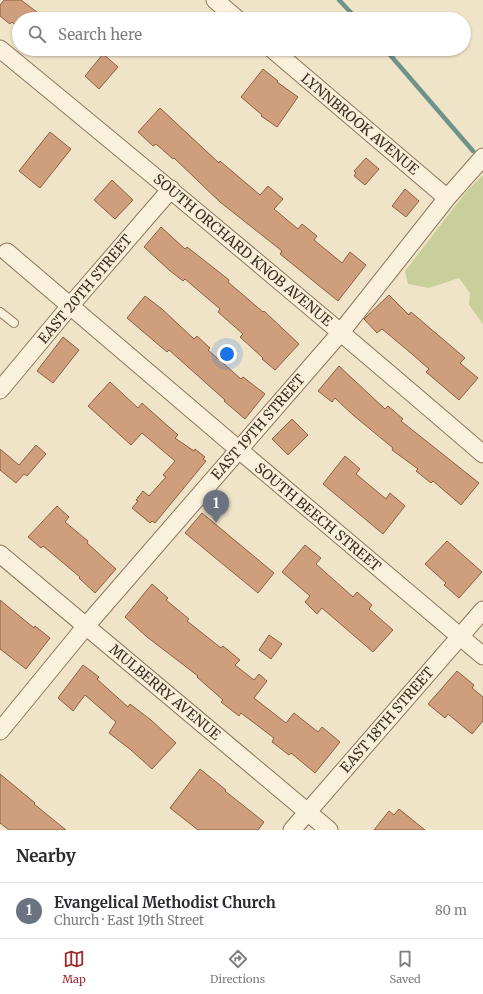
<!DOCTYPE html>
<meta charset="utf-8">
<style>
:root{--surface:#fff;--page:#f2f2f3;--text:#2b2b33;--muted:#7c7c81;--line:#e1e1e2;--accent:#9e2a2b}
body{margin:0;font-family:Merriweather,serif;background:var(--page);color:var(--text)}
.you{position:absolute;left:227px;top:354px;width:14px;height:14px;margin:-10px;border:3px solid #fff;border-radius:50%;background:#1a73e8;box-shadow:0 0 0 6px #1a73e833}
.badge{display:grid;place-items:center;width:26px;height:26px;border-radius:50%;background:var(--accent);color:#fff;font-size:13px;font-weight:700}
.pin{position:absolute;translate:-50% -33px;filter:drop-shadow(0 1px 2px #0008)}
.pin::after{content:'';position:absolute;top:21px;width:14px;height:12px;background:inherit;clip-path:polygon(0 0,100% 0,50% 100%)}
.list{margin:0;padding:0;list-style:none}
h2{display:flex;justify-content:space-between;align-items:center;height:52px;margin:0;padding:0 16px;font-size:17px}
h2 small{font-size:13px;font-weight:400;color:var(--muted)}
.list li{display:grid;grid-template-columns:26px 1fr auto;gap:12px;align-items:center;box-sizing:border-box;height:56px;padding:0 16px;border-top:1px solid var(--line)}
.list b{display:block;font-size:15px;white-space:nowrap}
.list p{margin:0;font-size:13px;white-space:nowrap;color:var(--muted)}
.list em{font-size:13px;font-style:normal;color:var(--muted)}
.icon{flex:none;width:22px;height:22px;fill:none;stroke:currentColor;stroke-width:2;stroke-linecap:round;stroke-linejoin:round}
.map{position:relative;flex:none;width:483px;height:830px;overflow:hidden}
.search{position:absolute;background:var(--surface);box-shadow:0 1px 3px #0004;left:12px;right:12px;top:12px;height:44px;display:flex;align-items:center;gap:10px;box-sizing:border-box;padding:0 14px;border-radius:22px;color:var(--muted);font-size:15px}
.sheet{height:108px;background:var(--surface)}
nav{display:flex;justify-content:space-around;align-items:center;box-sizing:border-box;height:56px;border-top:1px solid var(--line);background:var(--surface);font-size:11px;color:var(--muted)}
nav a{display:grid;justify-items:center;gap:2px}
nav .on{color:var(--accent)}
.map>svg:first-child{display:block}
.green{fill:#c9cf9b}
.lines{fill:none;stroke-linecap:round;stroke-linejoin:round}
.stream{stroke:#6f938a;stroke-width:4.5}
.building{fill:#cf9f7d;stroke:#8d5f41}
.service-casing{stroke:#8d765c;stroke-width:10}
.minor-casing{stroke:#8d765c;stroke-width:19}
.service{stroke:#faf1dc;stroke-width:8}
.minor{stroke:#faf1dc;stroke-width:17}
.labels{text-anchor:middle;stroke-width:3;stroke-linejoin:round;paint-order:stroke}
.street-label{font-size:14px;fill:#3d2e20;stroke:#f7eed8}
</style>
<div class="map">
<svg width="483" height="830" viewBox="0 0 483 830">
<rect width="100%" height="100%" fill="#f0e4c8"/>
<path class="green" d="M483,175V324L469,305L470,293L459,278L429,288L408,284L405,271L466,192Z"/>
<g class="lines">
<path class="stream" d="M339,0L357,19
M385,49L473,151"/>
</g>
<path class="building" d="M4,0H21L46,19H19V29L12,22L10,24L0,16V5Z
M103,54L118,67L99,89L85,76Z
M263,69L278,81L277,82L298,97L277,127L261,116L262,115L241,97Z
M160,108L219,163L220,161L260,195L268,186L283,199L274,209L298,229L302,224L317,236L314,240L342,263L350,252L366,265L338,301L280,254L282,251L220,202L174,158L173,159L156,144L153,146L138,132Z
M50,132L71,149L40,188L19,171Z
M366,158L379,169L365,185L354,176L356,173L354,171Z
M112,180L133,200L115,219L94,200Z
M405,189L419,201L406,217L392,206Z
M161,227L185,249L187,247L219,272L229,280L228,282L263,312L264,311L299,344L275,370L262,359L263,358L240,337L243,334L218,312L220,309L185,279L183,281L169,270L144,247Z
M389,295L409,315L411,312L465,358L460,363L478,378L459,400L426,372L429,369L412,354L382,329L377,333L364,319Z
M145,296L162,309L194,339L197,336L210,348L208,350L241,379L243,377L265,394L245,419L224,401L225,400L169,350L167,352L127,318Z
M63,337L79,350L53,383L37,371Z
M339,366L385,409L388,406L403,419L401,421L479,483L461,505L433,481L431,483L416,471L418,469L392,450L393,448L353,415L335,398L332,402L318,391Z
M110,382L138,408L142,403L178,435L175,438L194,451L195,449L205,457L203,459L206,461L155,523L152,521L150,523L132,508L138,501L136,500L143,491L149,496L166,477L163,475L175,461L142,433L131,445L88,406Z
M292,419L308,435L288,455L272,439Z
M36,445L46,454L27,476L24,474L16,483L0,470V449L19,465Z
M345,456L360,469L356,474L386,499L390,493L405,506L383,534L323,484Z
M57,506L69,517L65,522L88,541L87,543L116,569L95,593L79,578L80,577L43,546L41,548L28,537Z
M202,513L274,573L258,593L185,533Z
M447,541L482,572L459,598L444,585L446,583L425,564Z
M305,545L321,558L316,564L353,597L357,592L372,605L369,609L393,630L373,652L322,608L317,614L305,602L310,596L282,572Z
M152,584L168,598L166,600L189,619L187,621L221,648L223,646L240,660L235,665L254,680L259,674L267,681L254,698L286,723L294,713L318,732L322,727L340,742L315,773L291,753L289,755L272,742L274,738L241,713L239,716L221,702L223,700L197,677L198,676L147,637L125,617Z
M0,600L34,628L35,626L50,638L26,669L0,649Z
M269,635L282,644L271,659L259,650Z
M83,665L99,677L97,679L128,707L130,704L151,720L176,743L152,769L131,750L109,733L116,722L85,695L73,711L58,698Z
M457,671L474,685L472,688L483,697V721L472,734L448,714L445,718L428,704Z
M200,769L226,790L225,791L264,822L258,830H198L170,808Z
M0,774L35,803L34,804L66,830H9L0,823Z
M399,809L425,830H374L389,811L394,815Z"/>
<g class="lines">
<defs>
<path id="service" d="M0,312L14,323"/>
<path id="minor" d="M215,0L237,19
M0,49C162,182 324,317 483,454
M272,49L447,198
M7,252L238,449L483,656
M0,390L70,306L171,189
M0,554L329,830
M0,731L86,626L341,332L447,198L483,157
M292,830L483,610"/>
</defs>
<use href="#service" class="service-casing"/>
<use href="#minor" class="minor-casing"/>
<use href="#service" class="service"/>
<use href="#minor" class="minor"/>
</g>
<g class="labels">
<g class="street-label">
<text transform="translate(360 124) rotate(40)" y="5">LYNNBROOK AVENUE</text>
<text transform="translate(243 250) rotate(40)" y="5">SOUTH ORCHARD KNOB AVENUE</text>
<text transform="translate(85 289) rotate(-50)" y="5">EAST 20TH STREET</text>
<text transform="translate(258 427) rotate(-49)" y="5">EAST 19TH STREET</text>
<text transform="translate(318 517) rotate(40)" y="5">SOUTH BEECH STREET</text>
<text transform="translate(165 692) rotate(40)" y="5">MULBERRY AVENUE</text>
<text transform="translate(387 720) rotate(-49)" y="5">EAST 18TH STREET</text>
</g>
</g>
</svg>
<div class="you"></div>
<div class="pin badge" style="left:216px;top:523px;background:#6b7280">1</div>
<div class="search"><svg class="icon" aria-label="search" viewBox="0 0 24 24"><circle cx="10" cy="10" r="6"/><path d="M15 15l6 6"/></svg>Search here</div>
</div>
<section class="sheet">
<h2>Nearby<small></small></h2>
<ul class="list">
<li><span class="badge" style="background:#6b7280">1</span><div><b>Evangelical Methodist Church</b><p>Church · East 19th Street</p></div><em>80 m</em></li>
</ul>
</section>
<nav>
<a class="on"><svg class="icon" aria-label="map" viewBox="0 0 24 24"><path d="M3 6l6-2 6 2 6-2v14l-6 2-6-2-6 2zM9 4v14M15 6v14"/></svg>Map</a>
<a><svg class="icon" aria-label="directions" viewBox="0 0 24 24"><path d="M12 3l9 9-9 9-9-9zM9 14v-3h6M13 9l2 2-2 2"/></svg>Directions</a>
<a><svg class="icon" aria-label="saved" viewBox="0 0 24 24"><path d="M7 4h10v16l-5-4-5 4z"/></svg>Saved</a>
</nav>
